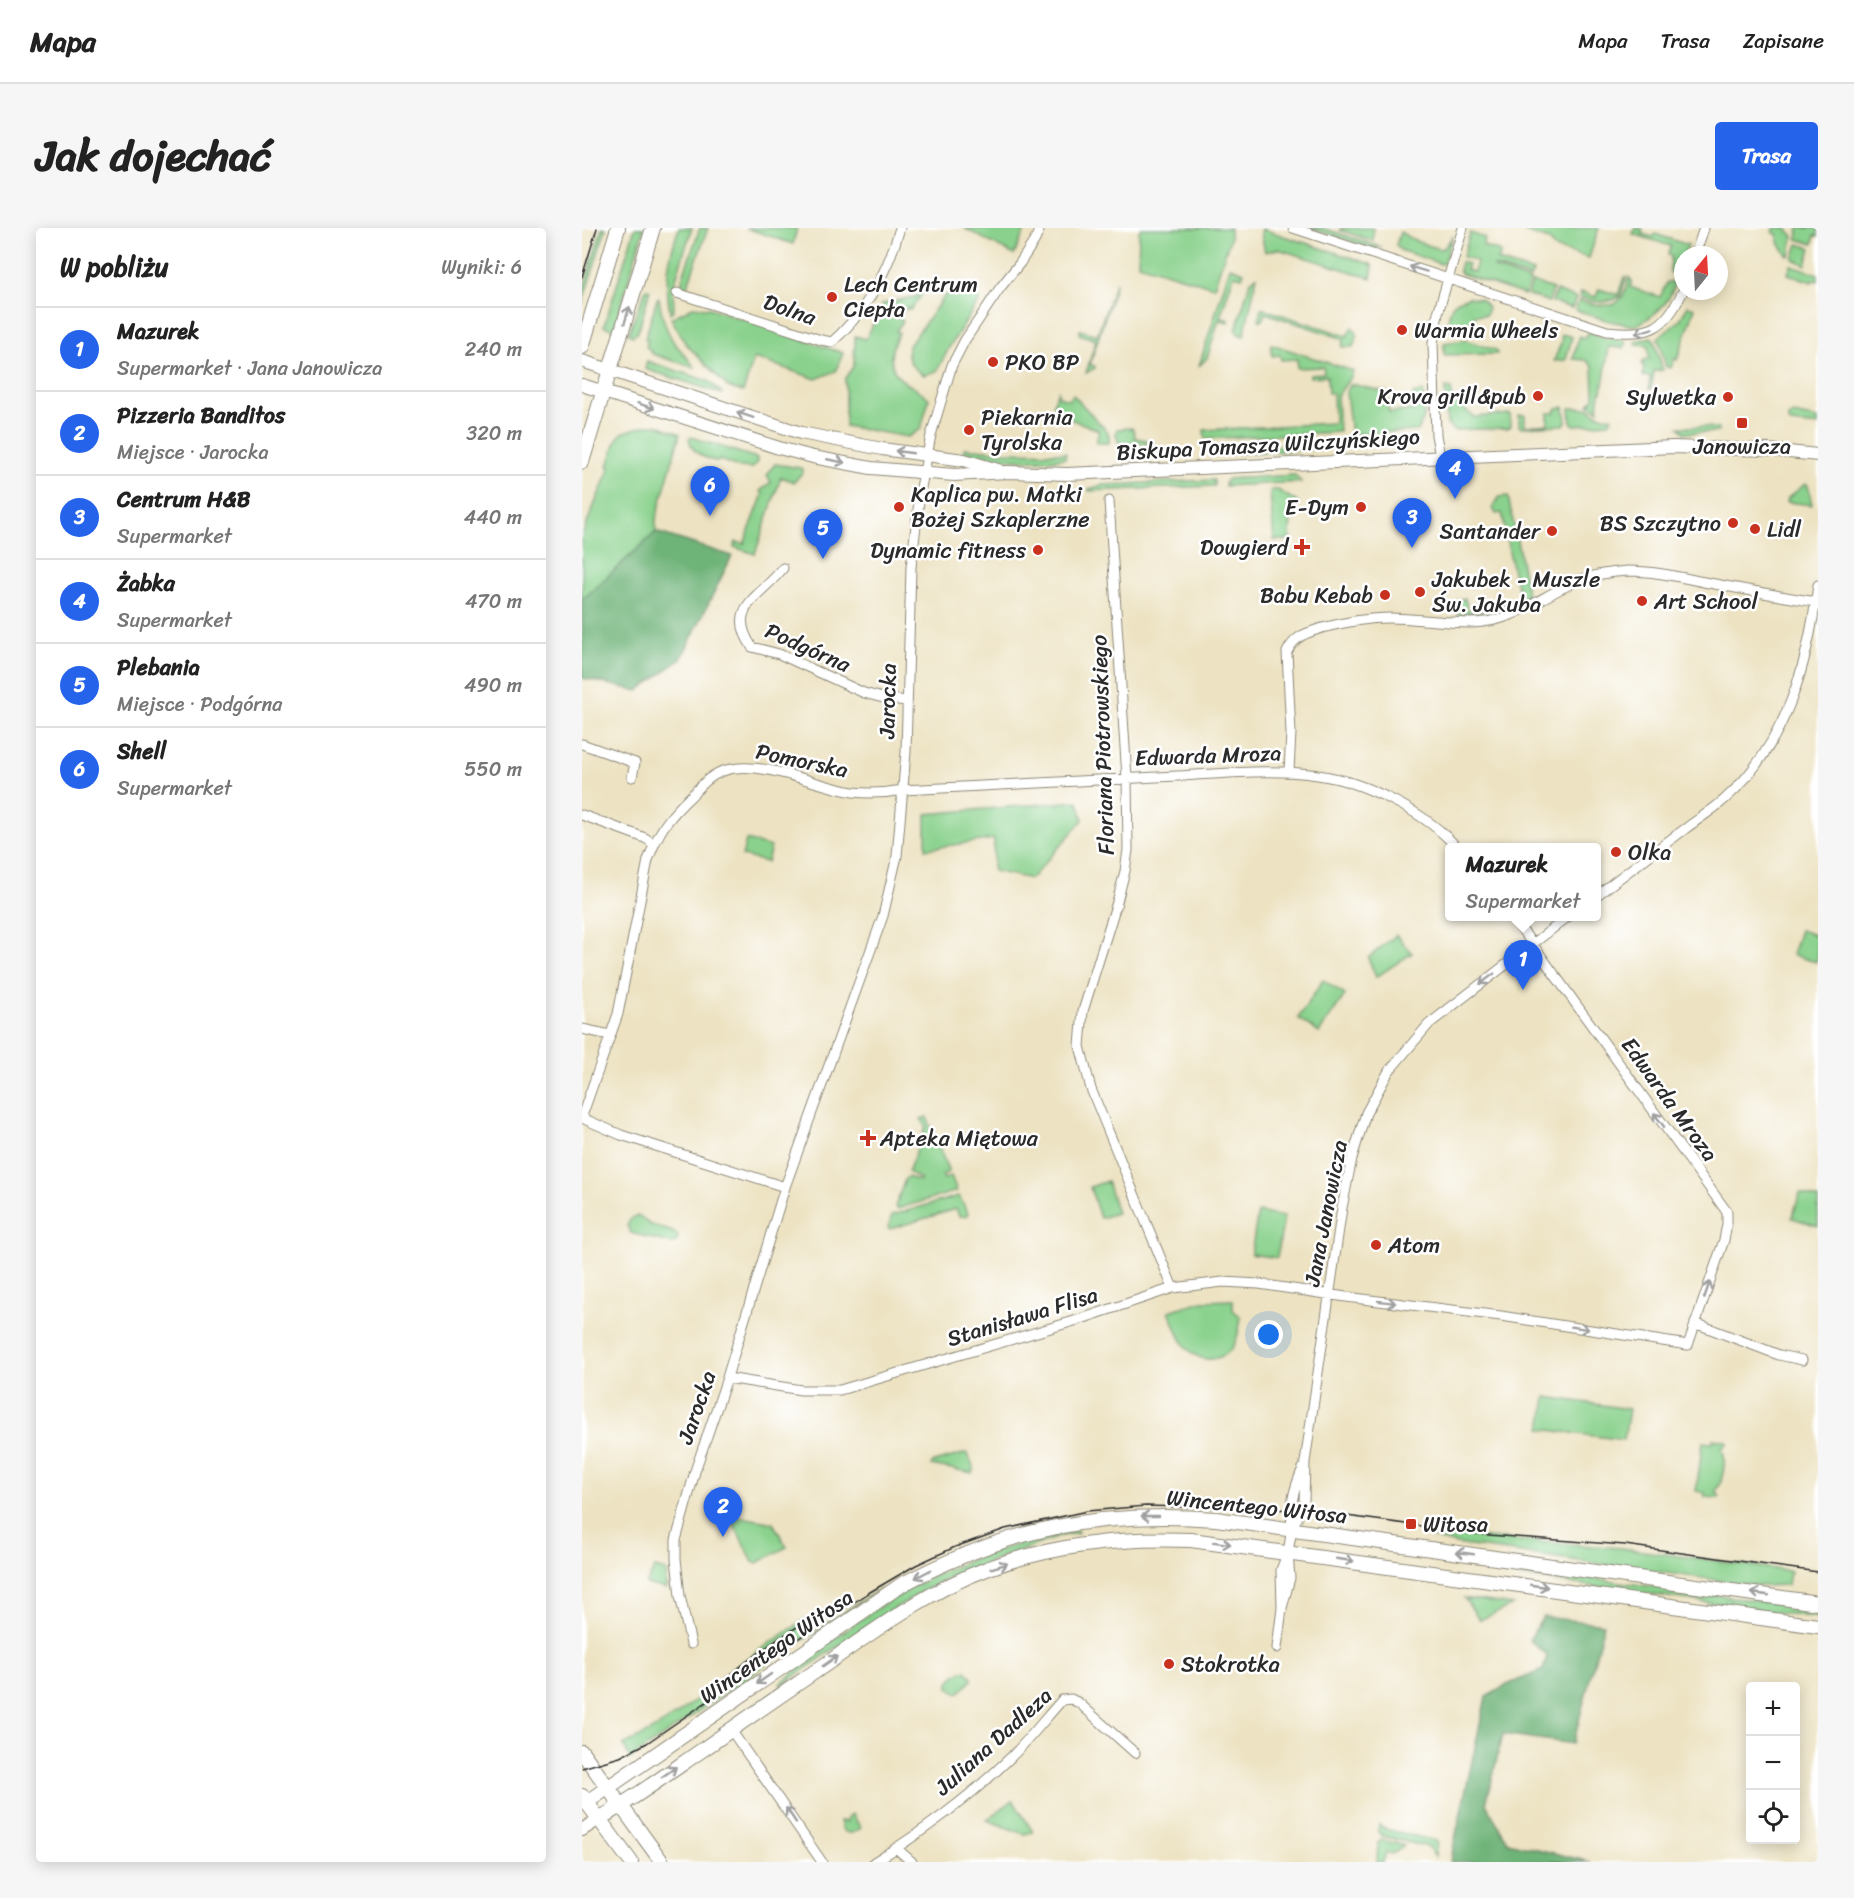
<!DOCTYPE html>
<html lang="pl">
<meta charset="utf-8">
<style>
:root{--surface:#fff;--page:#f6f6f6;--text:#222;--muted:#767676;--line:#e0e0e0;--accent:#2563eb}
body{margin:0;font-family:Sriracha,sans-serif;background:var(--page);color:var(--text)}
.controls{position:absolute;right:18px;bottom:18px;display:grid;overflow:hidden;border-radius:6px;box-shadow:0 3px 15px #0003}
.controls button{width:54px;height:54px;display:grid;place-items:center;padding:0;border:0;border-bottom:2px solid var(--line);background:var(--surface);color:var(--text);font:30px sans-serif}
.compass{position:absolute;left:1092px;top:18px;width:54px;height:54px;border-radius:50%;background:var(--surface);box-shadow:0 3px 15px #0003;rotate:18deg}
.you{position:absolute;left:687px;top:1107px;width:21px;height:21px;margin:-15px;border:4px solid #fff;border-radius:50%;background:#1a73e8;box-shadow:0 0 0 9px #1a73e833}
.badge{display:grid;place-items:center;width:39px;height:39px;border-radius:50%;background:var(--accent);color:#fff;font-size:20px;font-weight:700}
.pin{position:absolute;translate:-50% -50px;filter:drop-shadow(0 2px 3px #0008)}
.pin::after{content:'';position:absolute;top:32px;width:21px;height:18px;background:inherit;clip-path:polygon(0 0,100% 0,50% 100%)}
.popup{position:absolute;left:863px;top:615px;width:156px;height:78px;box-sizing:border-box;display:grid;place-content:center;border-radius:6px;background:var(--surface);filter:drop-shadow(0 2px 4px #0005);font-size:20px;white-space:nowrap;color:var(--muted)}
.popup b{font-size:22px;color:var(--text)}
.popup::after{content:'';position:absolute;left:50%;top:100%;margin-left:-12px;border:12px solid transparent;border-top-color:var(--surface)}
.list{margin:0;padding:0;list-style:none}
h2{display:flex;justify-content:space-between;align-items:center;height:78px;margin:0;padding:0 24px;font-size:26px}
h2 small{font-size:20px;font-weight:400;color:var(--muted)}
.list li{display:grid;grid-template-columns:39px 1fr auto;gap:18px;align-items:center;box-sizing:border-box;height:84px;padding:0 24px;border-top:2px solid var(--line)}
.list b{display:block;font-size:22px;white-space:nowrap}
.list p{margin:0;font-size:20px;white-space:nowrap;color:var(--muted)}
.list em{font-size:20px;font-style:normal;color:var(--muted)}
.icon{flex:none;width:33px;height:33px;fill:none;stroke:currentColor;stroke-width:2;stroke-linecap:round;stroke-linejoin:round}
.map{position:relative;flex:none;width:1236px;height:1634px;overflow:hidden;border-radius:6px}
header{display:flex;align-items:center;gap:36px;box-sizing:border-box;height:84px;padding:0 30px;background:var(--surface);border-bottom:2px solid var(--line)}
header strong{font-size:28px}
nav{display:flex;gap:33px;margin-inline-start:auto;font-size:21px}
.intro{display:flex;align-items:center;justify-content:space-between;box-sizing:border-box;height:144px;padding:0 36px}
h1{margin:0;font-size:42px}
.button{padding:15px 27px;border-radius:6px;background:var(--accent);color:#fff;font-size:21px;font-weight:700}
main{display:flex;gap:36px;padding:0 36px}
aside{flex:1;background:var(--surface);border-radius:6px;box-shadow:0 3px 15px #0003}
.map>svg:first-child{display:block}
.green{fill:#89d18c;stroke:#5a7e5c;stroke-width:1.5}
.forest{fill:#6eb378;stroke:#4c6f52;stroke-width:1.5}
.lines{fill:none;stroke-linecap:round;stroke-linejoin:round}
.minor-casing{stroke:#8c8777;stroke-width:11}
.tertiary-casing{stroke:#8c8777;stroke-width:14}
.secondary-casing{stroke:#8c8777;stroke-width:16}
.minor{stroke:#fff;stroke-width:9}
.tertiary{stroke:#fff;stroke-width:12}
.secondary{stroke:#fff;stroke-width:14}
.tram{stroke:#2b2b2b;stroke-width:1.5}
.oneway{stroke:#a0a0a0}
.poi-dot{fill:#c8321e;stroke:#fff;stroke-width:2}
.labels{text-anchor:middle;stroke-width:5;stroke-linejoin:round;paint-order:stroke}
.poi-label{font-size:22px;fill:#2b2b2b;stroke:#fff;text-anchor:start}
.street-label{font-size:22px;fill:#2b2b2b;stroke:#fff}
</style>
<header>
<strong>Mapa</strong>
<nav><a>Mapa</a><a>Trasa</a><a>Zapisane</a></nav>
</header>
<div class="intro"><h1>Jak dojechać</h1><a class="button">Trasa</a></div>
<main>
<aside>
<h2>W pobliżu<small>Wyniki: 6</small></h2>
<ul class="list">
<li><span class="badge">1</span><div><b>Mazurek</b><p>Supermarket · Jana Janowicza</p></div><em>240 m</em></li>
<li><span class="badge">2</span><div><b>Pizzeria Banditos</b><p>Miejsce · Jarocka</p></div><em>320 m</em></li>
<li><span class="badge">3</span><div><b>Centrum H&amp;B</b><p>Supermarket</p></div><em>440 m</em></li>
<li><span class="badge">4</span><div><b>Żabka</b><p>Supermarket</p></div><em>470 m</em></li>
<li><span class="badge">5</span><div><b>Plebania</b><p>Miejsce · Podgórna</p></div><em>490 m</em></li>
<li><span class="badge">6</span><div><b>Shell</b><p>Supermarket</p></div><em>550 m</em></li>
</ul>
</aside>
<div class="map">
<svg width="1236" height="1634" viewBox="0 0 1236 1634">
<rect width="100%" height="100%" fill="#fff"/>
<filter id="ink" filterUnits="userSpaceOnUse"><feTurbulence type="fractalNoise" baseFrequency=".0167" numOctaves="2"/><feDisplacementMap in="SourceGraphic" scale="12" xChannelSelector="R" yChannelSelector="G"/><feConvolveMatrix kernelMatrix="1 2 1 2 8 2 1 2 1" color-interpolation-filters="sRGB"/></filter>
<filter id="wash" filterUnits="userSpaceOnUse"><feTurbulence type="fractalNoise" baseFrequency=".008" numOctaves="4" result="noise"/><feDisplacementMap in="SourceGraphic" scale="24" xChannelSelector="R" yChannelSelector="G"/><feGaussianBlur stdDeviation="1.35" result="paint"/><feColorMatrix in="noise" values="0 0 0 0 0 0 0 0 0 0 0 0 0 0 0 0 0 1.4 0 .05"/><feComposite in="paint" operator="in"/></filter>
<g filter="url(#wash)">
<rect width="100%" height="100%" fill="#ede3c3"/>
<path class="green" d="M20,0H24L0,76V65Z
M53,0H62L32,102L22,98Z
M97,0H110L91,60L92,82L88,85C82,52 86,31 97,0Z
M118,0H126L105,59H100V51Z
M164,0H215L211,16Z
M382,0H444L432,27Z
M559,0H648V11L632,59L556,36L557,4Z
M727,0H740L799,19L793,21Z
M759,0H791V13L758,2Z
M944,0H1017L1007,30L973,20L967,12L943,4Z
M1053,0L1061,1L1060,6L1071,9L1073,6L1106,17L1094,47L1088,44L1089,28L1086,27L1089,18L1051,6Z
M1192,0H1204L1211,7L1208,27L1206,28L1198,17L1195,6L1191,5Z
M1217,0H1236V8L1233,7L1231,16L1215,11Z
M680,1L789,36L791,39L789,50L696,21L683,24L679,5Z
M818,4L836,14L858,21L862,20L871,8L862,35L859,36L818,22L814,17Z
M888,5L903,10L901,18L919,24L916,33L951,44L948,50L912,38V40L948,53L943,67L880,46L877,43L879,34L886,36L884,42L892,44L895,33L881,29Z
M1216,16L1229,20L1224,37L1211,31Z
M1209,37L1236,46V53L1231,52L1230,54L1206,46Z
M648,39L662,44L660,49L652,47L638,89L647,92L646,94L637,92L625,130L617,138Z
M674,48H675L662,108L656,106L654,102L668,54Z
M1042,49L1044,50L1038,69C1023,76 1013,75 998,69L999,64L1014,69L1017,61L1036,67Z
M1047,49L1050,53L1048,59L1078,69L1085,54L1093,55C1087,77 1072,88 1053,98L1027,93L993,82L997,72C1009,76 1032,83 1040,69C1044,63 1045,55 1047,49Z
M534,54L508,137L513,138V140L504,145L514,112L497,106L498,102L515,107Z
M950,54L971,61L967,74L946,67Z
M338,57H347L328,82L324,80L317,89L321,93L314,103L317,105C307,122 304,142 324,155C332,160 341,163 347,171L339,201L326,209L263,198V151L272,137L273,108L284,111L301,76L335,68Z
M64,61L68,62L56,104L51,108L46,106Z
M372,61C384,60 393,61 397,73L368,118L355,143L342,147C331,140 324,134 326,119L361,70Z
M974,63L994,70L990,80L970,74Z
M887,69L899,71L906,79L904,87H893L888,99L882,102L865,101C868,82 866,74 887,69Z
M77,70C79,85 83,100 91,113C98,122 107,131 113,140L71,126L64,118L66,112L63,111L75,71Z
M1106,78L1113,80L1095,132L1092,131L1089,140L1084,139L1076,110L1097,93Z
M111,79L128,80L261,125L254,143L234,151L172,130L161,164L146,159L104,116L89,90Z
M679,80L765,108L770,99C778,105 774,111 771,119H760L762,111L683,85L680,93L677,92Z
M1007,104L1023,110L1041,112L1044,115L1041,120L1027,119L1020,164H1018L1016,182L1007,176L1012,170L1011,138L1004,132L991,131L997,108L1002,110Z
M980,106L990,109L984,132L972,133L980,112L979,111Z
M1069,109L1072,112L1081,142L1072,143L1069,161H1067L1068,149L1061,148L1062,138L1060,137L1062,132L1067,131L1066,117L1054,116V113Z
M883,112L914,122L915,126L862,127V115Z
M689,116L771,143L769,149L755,168L757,204L623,211L622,202L752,195L751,165H746L745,148L728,149V146L742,145L741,139L715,140V131L699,132L698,127L690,128Z
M65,133L126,153L141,166L63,141Z
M769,156L805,164L807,185L830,182L831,166L841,163L842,189L836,203L769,206L764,164Z
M863,160L869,161L871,172L892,189L928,186L929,198L926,200L871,202L865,196Z
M476,163L477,169L487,172L491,167L523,201L527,207V215H514L517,202L472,185L474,178L471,176Z
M982,179L984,193L982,197L939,199L937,198V187H943V198L966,196V185H972L975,180Z
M988,180H1007L1015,186L1030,190L1027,195L992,197L989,194Z
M1211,186L1236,191V198L1209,195L1206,193V189Z
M67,197H76L98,206L74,291V304L0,372V307L28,239L26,238C37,205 31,205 67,197Z
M1097,199H1127L1136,201V204L1103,205Z
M550,200L552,202L553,210L571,213L570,216L537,215L534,207L535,201Z
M109,209L175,230V234L171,240L156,239L138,232L136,234C123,230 111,227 107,211Z
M813,211H828L831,213V216L647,226L643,223V221Z
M382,220L424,224L484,225L483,230C450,236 415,229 381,224Z
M193,236L219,240L221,241V244L212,254L199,249L173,326L152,319L154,314L162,316L181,266L178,263L189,254L185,247Z
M713,247L719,254L643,258V254L646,251Z
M632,252V258L507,263V261L520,257Z
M1223,256L1226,257L1230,277L1205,274L1206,270Z
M689,262H696L717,275L709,286L708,312H692L688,264Z
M926,268L943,352L945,368L911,383L876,386L874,382V373L883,370L886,382H900L939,369L931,345L920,285L914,286L911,280L917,269Z
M496,573L501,592L449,651L411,643L412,611L344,621V586Z
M164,612L189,619L185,634L160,628Z
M1218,702L1236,708V727L1234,734L1210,727Z
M814,707L830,725L794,749L786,730Z
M741,752L763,767L737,805L716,790Z
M345,889L367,944L360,947L362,951L369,948L375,963L315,981L313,979L323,951L326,949L338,953L339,951L326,944L344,898L339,891Z
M525,953L535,985L518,990L508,959Z
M1218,965L1236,971V998L1210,990Z
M377,968L386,985L385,988H377L374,981L308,1001L306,999L310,987Z
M676,984L702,989L695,1030L669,1026Z
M54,988L59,989L67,996L94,1005L96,1008L95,1013L91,1016L49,1005L45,998L49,990Z
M651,1072V1082L659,1089C656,1109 654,1128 630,1131C623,1132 615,1129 609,1124C598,1115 593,1096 587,1083L620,1073Z
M964,1169L1047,1181L1042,1212L959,1201Z
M1131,1211L1144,1213L1146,1215L1140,1220C1145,1230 1141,1254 1134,1263L1138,1269L1136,1270L1123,1269V1265L1114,1263L1121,1214L1130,1215Z
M385,1225L392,1240L390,1245L349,1237L352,1234Z
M155,1288L191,1295L205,1319L175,1335L171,1334L150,1293Z
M495,1302L496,1305L479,1308L412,1332L355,1355L295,1391L199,1458L198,1456C238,1421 280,1387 327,1361C379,1332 436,1314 495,1302Z
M845,1302L906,1310L1039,1320L1208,1343L1206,1357L1178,1358L874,1316L844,1308Z
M73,1340L84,1343V1361L64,1356Z
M938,1345L993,1348L1214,1378L1236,1382V1390L937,1348Z
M299,1360L239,1402L215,1415L48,1531L41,1517C76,1502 115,1474 142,1447L149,1454L212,1411L208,1407L152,1446L148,1442L224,1391L233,1403Z
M882,1370L931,1377L898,1392Z
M380,1443H384L390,1449V1452L376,1466L367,1459C366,1450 373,1448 380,1443Z
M431,1572L451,1604L442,1606L405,1592Z
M270,1586L279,1600C272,1605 267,1608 260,1601L258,1593L265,1594L266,1589Z
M797,1597L803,1601L855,1613L853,1629L847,1619L800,1608L796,1604Z
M798,1613L800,1612L822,1617L810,1626L804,1624L801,1634H795L796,1615Z"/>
<path class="forest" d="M74,304L150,328L99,431L56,463L0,450V372Z
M961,1389L1022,1396L991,1516L921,1506L904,1576L926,1614L1009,1634H868L904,1469L927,1456L961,1442L965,1427L947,1412Z"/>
</g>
<g filter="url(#ink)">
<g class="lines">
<defs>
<path id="minor" d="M711,0L1025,103C1068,107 1082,103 1101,63
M1113,27L1122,0
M95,65L239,112L250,114C284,84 306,42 318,0
M858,229L854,207L851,115L856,85L881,0
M527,273L545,550L546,622L543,643L535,674L501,783L498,818L509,861L591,1060
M201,340C179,369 143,379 170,419L197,426L282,465L301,470L324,473
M0,516L53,535L50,549
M707,543L709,505L705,424C713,408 724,405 740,400C763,394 784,390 807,390C834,390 862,395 889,395C934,394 955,370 993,354C1009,347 1028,344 1046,343C1072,343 1097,349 1122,354C1159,361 1197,368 1234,374
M0,587L63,610L72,616
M1014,668C1044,645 1073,623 1103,601C1116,591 1131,582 1143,571C1205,516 1226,435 1236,357
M0,801L28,807
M0,888L36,786L66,632C77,602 86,590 109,568C118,559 128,547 141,543C177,530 234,558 271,564C288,566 305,565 321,562C413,557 504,552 595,548C641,546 690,540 736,547C781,553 846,585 875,620
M0,890L39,907L203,959
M1113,1095L1197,1127L1220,1132
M145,1150L219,1162H258L499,1091L591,1060L641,1054L677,1056L764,1069L919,1088L1106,1117L1142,1012L1145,996V984L930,688
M710,1301C708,1276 711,1263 721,1240
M700,1380L699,1342L706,1324L710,1301L722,1275L723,1234L760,980L770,930L784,885L807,843L847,796L987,688
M109,1416L98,1368L94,1331V1312L114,1240L143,1156L203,959L301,688L315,628L324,524L329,339L338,265L349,207L370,137L383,112L418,60L438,35L453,12L458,0
M695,1420L700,1380L708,1350L706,1326
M149,1502L240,1634
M314,1620L330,1634
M292,1634C338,1606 389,1568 427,1531C446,1513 462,1492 480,1472L489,1471L497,1475L553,1525"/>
<path id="tertiary" d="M0,133L219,205L300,221L382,232L416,242
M0,157L197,220L231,229L289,240L372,247L426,244L485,246L1091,219L1187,222L1236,227
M0,1602L17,1591"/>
<path id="secondary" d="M0,119L36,0
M0,234L71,0
M0,1524L80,1634
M0,1568L49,1634
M5,1574L319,1357C424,1301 515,1282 634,1291L1236,1375
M17,1591C54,1569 88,1544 123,1520C165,1490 208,1461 250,1432C300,1397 350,1361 407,1340C472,1317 541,1309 609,1312L1236,1398"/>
</defs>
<use href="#minor" class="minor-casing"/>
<use href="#tertiary" class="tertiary-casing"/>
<use href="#secondary" class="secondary-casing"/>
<use href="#minor" class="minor"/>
<use href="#tertiary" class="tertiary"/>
<use href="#secondary" class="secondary"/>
<path class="tram" d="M0,49L15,0
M131,1462C169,1426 216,1397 261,1372
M0,1540L38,1529L65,1515L230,1401L288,1364L334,1337L373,1319L423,1301L505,1283L564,1278L720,1282L906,1307L1043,1317L1236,1344"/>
</g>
<defs><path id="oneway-shaft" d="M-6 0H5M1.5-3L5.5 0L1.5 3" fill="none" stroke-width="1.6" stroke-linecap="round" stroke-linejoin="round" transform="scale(1.5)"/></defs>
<g class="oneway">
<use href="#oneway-shaft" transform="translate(836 41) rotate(-163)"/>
<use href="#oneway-shaft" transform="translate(45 87) rotate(-73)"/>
<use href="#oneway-shaft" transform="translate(1062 103) rotate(164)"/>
<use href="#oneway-shaft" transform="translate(64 178) rotate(18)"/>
<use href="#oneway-shaft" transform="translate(163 187) rotate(-162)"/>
<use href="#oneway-shaft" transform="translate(322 224) rotate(-172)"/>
<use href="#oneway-shaft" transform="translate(254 233) rotate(11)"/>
<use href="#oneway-shaft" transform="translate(905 751) rotate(143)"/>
<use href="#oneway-shaft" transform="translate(1077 892) rotate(-127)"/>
<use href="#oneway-shaft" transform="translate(1125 1062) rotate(-71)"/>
<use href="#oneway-shaft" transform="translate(805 1074) rotate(7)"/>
<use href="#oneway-shaft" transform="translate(998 1100) rotate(9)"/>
<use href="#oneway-shaft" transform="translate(568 1288) rotate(-180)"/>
<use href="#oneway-shaft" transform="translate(640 1315) rotate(7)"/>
<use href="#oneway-shaft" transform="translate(883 1325) rotate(-172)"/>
<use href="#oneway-shaft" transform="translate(763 1332) rotate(8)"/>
<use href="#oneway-shaft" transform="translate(417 1338) rotate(-17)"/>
<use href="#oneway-shaft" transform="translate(341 1346) rotate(152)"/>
<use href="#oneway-shaft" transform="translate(957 1358) rotate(8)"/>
<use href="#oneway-shaft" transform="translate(1178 1366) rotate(-172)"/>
<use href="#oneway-shaft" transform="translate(248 1433) rotate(-35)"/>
<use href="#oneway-shaft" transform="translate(182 1451) rotate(145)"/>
<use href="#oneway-shaft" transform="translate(87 1544) rotate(-35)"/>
<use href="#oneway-shaft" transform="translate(209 1587) rotate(-124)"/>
</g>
</g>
<g class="poi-dot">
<circle cx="250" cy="69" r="6"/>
<circle cx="820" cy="102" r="6"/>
<circle cx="411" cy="134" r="6"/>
<circle cx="956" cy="168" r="6"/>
<circle cx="1146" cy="169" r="6"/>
<rect x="1154" y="189" width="12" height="12" rx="3"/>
<circle cx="387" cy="202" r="6"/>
<circle cx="317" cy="279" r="6"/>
<circle cx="779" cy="279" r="6"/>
<circle cx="1151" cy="295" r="6"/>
<circle cx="1173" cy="301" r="6"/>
<circle cx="970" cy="303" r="6"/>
<path d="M717 310h6v6h6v6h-6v6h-6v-6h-6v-6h6z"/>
<circle cx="456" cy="322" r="6"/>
<circle cx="838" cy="364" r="6"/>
<circle cx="803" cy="367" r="6"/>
<circle cx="1060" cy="373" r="6"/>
<circle cx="1034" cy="624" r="6"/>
<path d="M283 901h6v6h6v6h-6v6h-6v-6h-6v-6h6z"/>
<circle cx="794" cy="1017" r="6"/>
<rect x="823" y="1290" width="12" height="12" rx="3"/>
<circle cx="587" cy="1436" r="6"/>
</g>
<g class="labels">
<g class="poi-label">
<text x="262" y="64">Lech Centrum<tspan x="262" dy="25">Ciepła</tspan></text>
<text x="832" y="110">Warmia Wheels</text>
<text x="423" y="142">PKO BP</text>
<text x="944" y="176" text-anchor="end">Krova grill&amp;pub</text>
<text x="1134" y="177" text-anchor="end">Sylwetka</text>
<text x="399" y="197">Piekarnia<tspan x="399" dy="25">Tyrolska</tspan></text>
<text x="1160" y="226" text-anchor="middle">Janowicza</text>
<text x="329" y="274">Kaplica pw. Matki<tspan x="329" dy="25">Bożej Szkaplerzne</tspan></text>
<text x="767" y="287" text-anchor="end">E-Dym</text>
<text x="1139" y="303" text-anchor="end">BS Szczytno</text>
<text x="1185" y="309">Lidl</text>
<text x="958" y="311" text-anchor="end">Santander</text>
<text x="706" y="327" text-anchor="end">Dowgierd</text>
<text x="444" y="330" text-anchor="end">Dynamic fitness</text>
<text x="850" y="359">Jakubek - Muszle<tspan x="850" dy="25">Św. Jakuba</tspan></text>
<text x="791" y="375" text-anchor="end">Babu Kebab</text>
<text x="1072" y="381">Art School</text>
<text x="1046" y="632">Olka</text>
<text x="298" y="918">Apteka Miętowa</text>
<text x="806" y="1025">Atom</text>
<text x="841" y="1304">Witosa</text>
<text x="599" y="1444">Stokrotka</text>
</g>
<g class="street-label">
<text transform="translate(208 81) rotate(19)" y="8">Dolna</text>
<text transform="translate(686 216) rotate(-3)" y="8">Biskupa Tomasza Wilczyńskiego</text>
<text transform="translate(226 419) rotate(24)" y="8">Podgórna</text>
<text transform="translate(305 473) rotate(-89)" y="8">Jarocka</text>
<text transform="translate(520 517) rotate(-92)" y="8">Floriana Piotrowskiego</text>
<text transform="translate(626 527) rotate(-2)" y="8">Edwarda Mroza</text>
<text transform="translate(220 532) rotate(12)" y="8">Pomorska</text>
<text transform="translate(1088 871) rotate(54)" y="8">Edwarda Mroza</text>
<text transform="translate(743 985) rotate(-79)" y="8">Jana Janowicza</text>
<text transform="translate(440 1088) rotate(-17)" y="8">Stanisława Flisa</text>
<text transform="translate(114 1179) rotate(-71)" y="8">Jarocka</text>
<text transform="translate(675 1278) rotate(6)" y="8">Wincentego Witosa</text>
<text transform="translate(194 1418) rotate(-35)" y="8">Wincentego Witosa</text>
<text transform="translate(411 1513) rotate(-42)" y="8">Juliana Dadleza</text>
</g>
</g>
</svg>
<div class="controls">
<button>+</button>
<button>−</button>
<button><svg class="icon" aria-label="locate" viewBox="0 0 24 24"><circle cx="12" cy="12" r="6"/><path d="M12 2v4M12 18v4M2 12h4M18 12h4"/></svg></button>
</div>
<svg class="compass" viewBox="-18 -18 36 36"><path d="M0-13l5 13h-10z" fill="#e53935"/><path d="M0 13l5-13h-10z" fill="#767676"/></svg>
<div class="you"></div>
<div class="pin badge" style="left:941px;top:762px">1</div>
<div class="popup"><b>Mazurek</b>Supermarket</div>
<div class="pin badge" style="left:141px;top:1309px">2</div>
<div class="pin badge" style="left:830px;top:320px">3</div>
<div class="pin badge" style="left:873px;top:271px">4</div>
<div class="pin badge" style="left:241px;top:331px">5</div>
<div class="pin badge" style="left:128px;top:288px">6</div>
</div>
</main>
